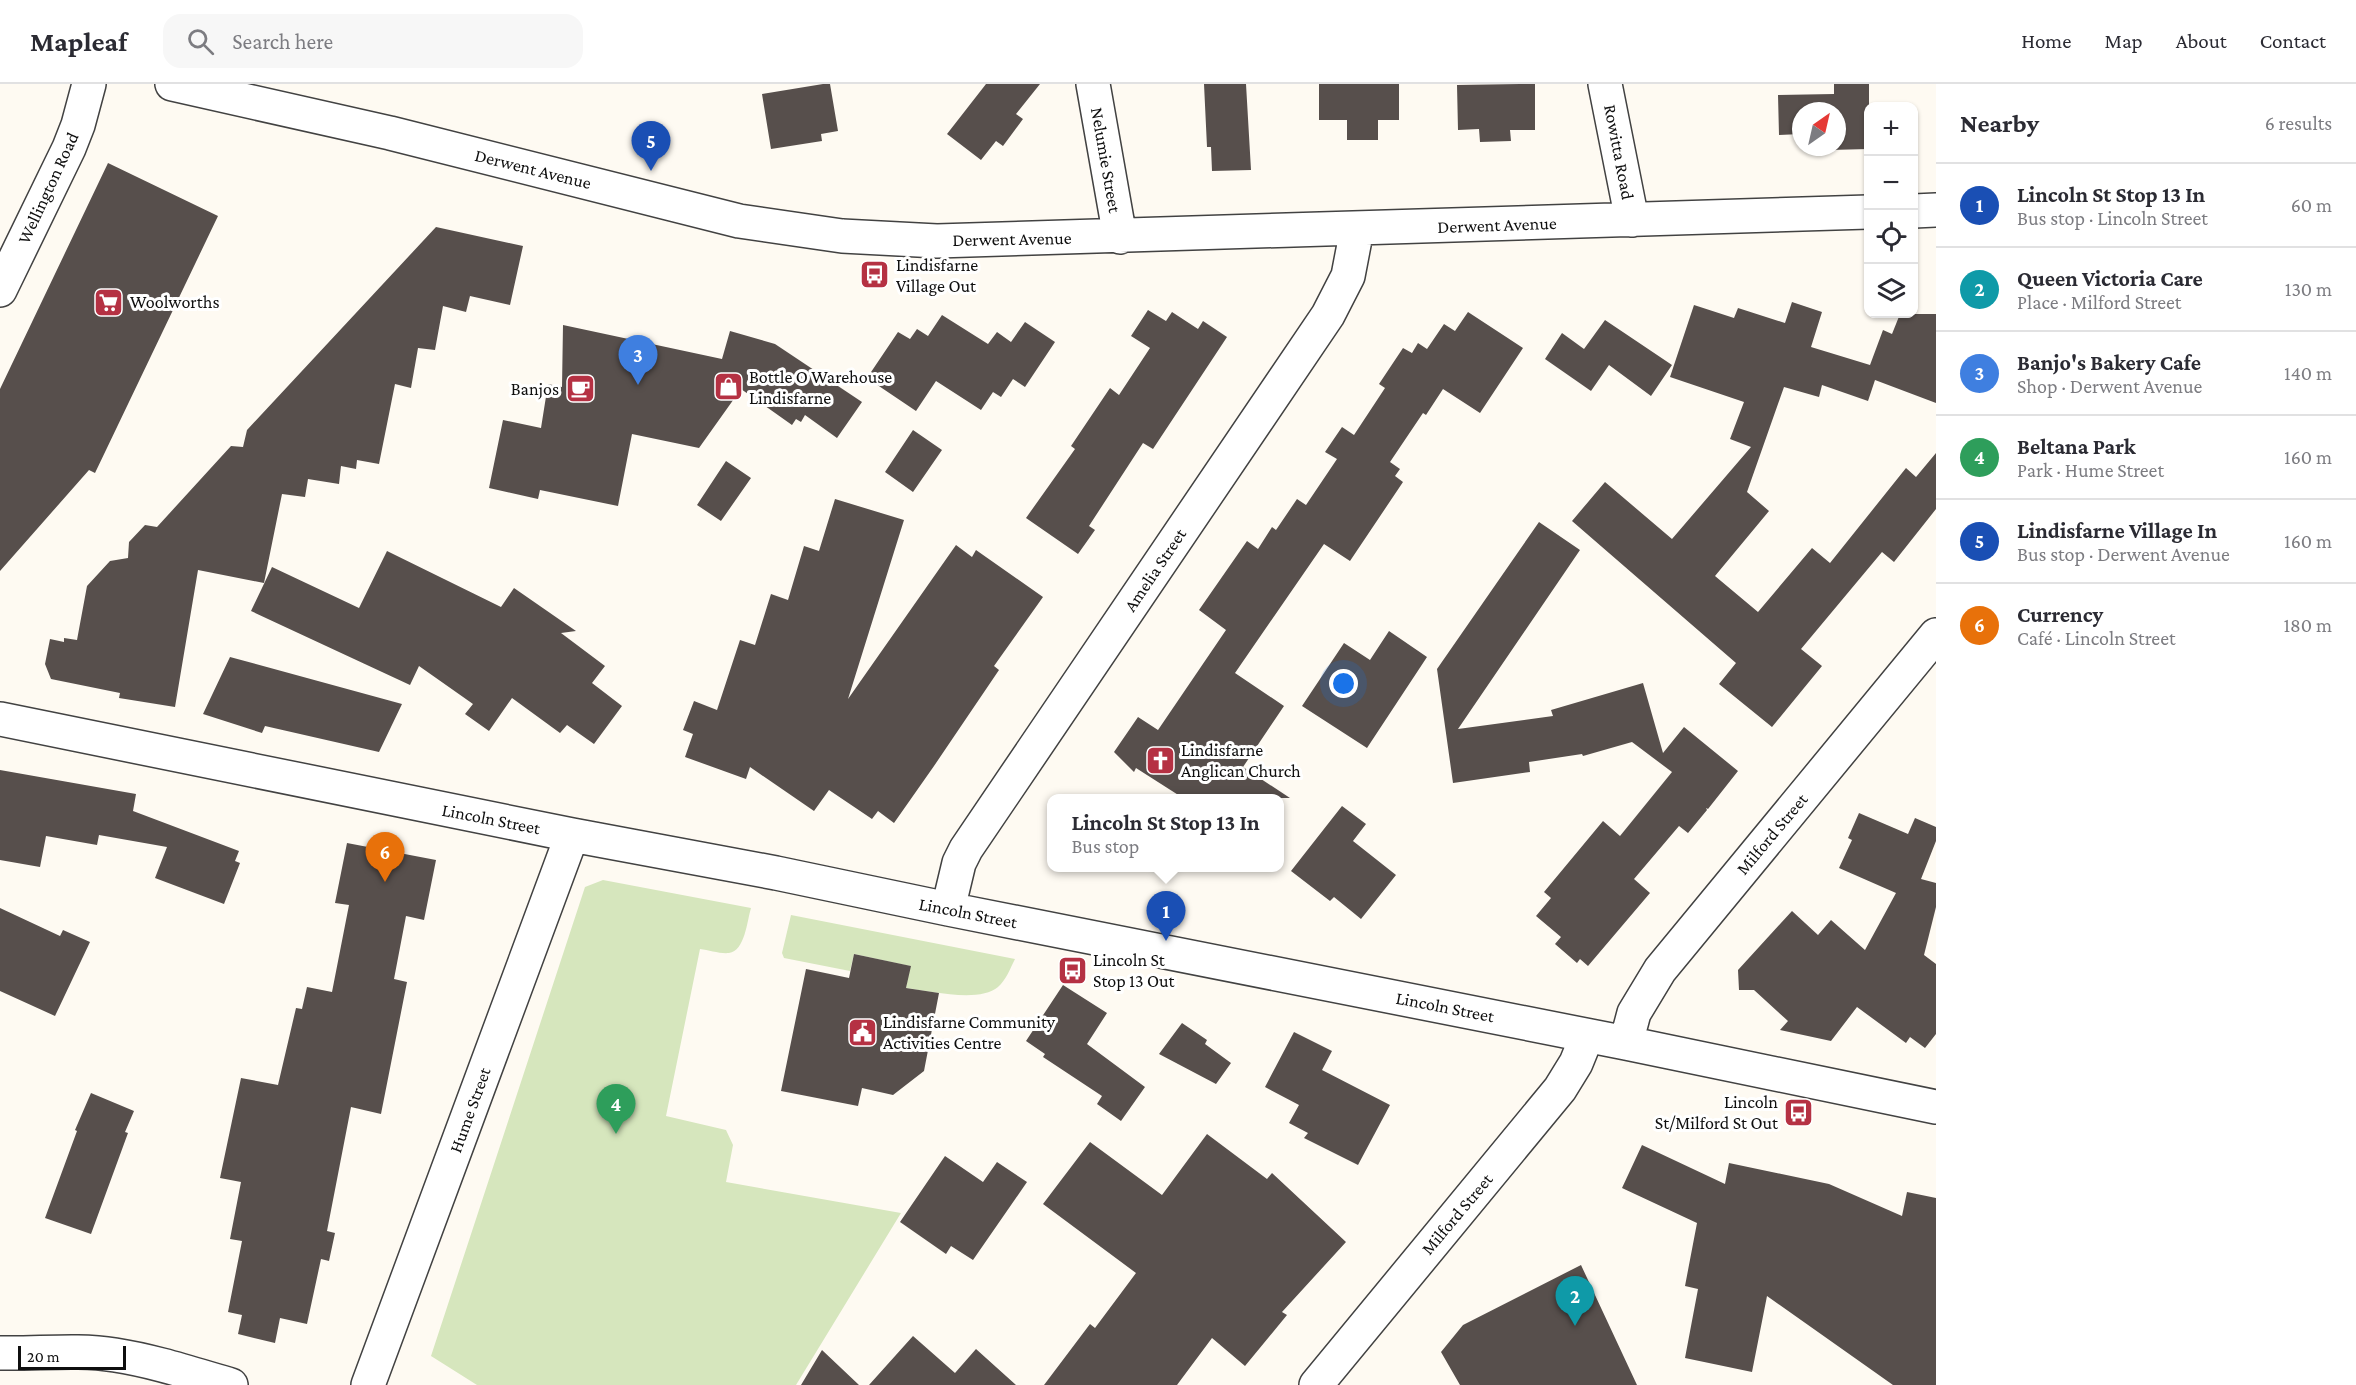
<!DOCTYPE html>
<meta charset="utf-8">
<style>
:root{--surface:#fff;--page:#f7f7f7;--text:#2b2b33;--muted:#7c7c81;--line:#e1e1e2;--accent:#1a73e8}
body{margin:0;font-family:"Crimson Pro",serif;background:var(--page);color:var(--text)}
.controls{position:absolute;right:18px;top:18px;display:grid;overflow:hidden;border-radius:12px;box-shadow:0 2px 4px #0004}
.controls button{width:54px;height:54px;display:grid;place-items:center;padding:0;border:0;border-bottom:2px solid var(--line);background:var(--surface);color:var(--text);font:30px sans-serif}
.compass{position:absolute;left:1792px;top:18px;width:54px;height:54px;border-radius:50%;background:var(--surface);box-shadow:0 2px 4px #0004;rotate:34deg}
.scale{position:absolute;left:18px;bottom:15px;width:108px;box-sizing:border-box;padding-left:6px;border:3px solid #0f0f0f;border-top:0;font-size:16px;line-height:21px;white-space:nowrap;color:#0f0f0f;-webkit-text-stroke:4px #fff;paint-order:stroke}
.you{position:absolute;left:1344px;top:600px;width:21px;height:21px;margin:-15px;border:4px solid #fff;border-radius:50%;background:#1a73e8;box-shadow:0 0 0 9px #1a73e833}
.badge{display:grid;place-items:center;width:39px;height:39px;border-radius:50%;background:var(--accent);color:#fff;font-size:20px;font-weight:700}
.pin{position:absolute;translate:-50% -50px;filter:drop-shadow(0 2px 3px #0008)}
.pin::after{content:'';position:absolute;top:32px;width:21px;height:18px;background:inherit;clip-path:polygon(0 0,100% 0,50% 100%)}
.popup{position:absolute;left:1047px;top:710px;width:237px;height:78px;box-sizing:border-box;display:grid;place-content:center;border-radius:12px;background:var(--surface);filter:drop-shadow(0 2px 4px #0005);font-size:20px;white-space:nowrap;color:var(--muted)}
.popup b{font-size:22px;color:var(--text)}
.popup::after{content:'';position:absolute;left:50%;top:100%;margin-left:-12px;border:12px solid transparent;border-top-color:var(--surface)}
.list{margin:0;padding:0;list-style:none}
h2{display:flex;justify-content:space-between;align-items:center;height:78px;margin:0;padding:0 24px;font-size:26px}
h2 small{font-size:20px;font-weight:400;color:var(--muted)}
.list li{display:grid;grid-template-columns:39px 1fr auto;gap:18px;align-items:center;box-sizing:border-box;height:84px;padding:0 24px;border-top:2px solid var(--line)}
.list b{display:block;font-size:22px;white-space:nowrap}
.list p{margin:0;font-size:20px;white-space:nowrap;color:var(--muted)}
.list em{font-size:20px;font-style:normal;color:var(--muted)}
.icon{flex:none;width:33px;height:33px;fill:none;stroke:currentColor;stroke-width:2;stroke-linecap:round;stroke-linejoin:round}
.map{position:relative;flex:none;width:1936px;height:1301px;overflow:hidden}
header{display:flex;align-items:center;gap:36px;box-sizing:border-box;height:84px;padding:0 30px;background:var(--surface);border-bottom:2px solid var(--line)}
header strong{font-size:28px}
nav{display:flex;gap:33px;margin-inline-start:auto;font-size:21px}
.search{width:420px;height:54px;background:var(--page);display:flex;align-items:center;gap:15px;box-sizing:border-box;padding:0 21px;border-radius:18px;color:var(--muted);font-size:22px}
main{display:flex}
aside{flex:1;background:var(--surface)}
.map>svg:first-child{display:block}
.green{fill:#d6e6bd}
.building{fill:#574f4c}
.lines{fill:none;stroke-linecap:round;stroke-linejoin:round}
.minor-casing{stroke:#424242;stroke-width:36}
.minor{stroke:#fff;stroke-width:33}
.labels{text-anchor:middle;stroke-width:6;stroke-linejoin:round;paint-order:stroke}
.street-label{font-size:18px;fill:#0f0f0f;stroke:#fff}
.poi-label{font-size:18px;fill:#0f0f0f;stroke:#fff;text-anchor:start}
</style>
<header>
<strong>Mapleaf</strong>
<div class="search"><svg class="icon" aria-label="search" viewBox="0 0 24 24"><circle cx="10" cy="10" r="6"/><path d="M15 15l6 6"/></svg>Search here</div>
<nav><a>Home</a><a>Map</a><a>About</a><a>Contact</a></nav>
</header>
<main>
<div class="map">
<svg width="1936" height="1301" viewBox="0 0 1936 1301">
<rect width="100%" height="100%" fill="#fefaf2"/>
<path class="green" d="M603,796L751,824C747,837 745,867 729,869C720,870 709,866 700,865L666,1032L726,1046L733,1061L726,1098L901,1129L796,1301H477L431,1272L585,803Z
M791,831L1015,875C1010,885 1006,896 998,903C980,919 929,907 906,904L910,882L854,870L850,887L784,874L782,869Z"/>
<path class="building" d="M823,0H830L838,47L821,50L822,57L771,65L762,10Z
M986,0H1040L1016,30L1023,35L1003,62L996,57L981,76L947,50Z
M1204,0H1246L1251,86L1212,87L1211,63H1207Z
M1319,0H1399V36H1378V56H1347V36H1319Z
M1520,0H1535V46H1510L1511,57L1480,58L1479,45L1458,46L1457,1Z
M1834,0H1869V65L1829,66L1828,63H1837V27H1801V50L1779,51L1778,11L1834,10Z
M108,79L218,132L95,389L89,386L0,487V305Z
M436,143L523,162L510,221L470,212L466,228L443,222L435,266L418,264L411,304L395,300L379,380L357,376L356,385L341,382L339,400L308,395L305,413L282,410L264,499L198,486L175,623L119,614L120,609L51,595L45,580L50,555L64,558V554L77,556L87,502L110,477L128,474L129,458L145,441L157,443L231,362L243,363L247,346Z
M1792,218L1822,228L1811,263L1870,281L1883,246L1892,250L1900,230H1936V319L1875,296L1868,317L1822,301L1819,313L1784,303L1747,408L1769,427L1715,492L1758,528L1812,464L1830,479L1906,384L1916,393L1936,369V425L1894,478L1882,468L1801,565L1822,582L1772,643L1719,600L1736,579L1572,437L1605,398L1672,455L1751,363L1730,355L1744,318L1670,293L1694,221L1734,234L1738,224L1785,239Z
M1148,226L1166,237L1172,228L1198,245L1203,237L1227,253L1153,365L1143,359L1089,442L1095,446L1078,470L1026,434L1075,365L1071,362L1110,304L1119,311L1150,264L1131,252Z
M1468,228L1523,264L1480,329L1443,305L1426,331L1423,329L1390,378L1400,385L1395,392L1403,398L1350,477L1324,460L1235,589L1284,622L1243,683L1290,714H1183L1136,684L1134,688L1114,668L1138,633L1158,646L1226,546L1199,526L1247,457L1258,465L1272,443L1276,446L1297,415L1306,421L1337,375L1325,368L1342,343L1354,351L1385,304L1379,300L1403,264L1412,269L1418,259L1427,265L1444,240L1455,247Z
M942,231L988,260L997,248L1011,258L1025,238L1055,258L1025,303L1013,295L1001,313L993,308L981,326L936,297L916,327L867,294L898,248L910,255L917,245L928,252Z
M1605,236L1672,281L1651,312L1609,281L1591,307L1545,275L1562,249L1584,265Z
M563,241L722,275L730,247L775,260L862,318L837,354L805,331L801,338L796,335L792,341L741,305L699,364L632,350L618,422L540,406L538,415L489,404L503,336L541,344L548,300L562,303Z
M913,346L942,366L913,408L885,388Z
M726,377L751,394L721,437L697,421Z
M835,415L904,436L848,615L956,461L972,473L976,466L1043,513L994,582L999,586L934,682L894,739L878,727L872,735L829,706L814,727L750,683L746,695L685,673L693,650L683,646L694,617L717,626L740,556L755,561L771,510L788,516L804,462L819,467Z
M1539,438L1580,466L1458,645L1553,632L1551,626L1643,599L1663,669L1684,643L1738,687L1708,725L1706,724L1707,726L1688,749L1679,742L1634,795L1650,809L1588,882L1580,875L1577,879L1555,860L1561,853L1536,832L1551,814L1544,808L1603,737L1620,752L1672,688L1632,658L1583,672L1582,670L1529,678L1530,688L1453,699L1437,585Z
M387,467L501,523L514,504L576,547L561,549L605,582L592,599L622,622L594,660L567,641L560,649L512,614L489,647L465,630L473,620L419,582L410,601L251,527L272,483L359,524Z
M1389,547L1427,573L1367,664L1302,622L1344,559L1370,576Z
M230,573L402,620L379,668L265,642L262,649L203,630Z
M0,686L136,710L133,727L239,767L235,777L240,779L224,820L155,794L167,763L99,751L97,761L46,752L40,783L0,776Z
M1342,722L1366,740L1353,757L1396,791L1361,835L1334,813L1330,817L1291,787Z
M1859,729L1908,750L1915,734L1936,743V757L1921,795L1936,799V823L1924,871L1936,880V950L1925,964L1910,953L1906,959L1857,923L1831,957L1780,946L1788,937L1754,906H1739L1738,886L1792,827L1818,851L1831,836L1865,866L1896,809L1839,784L1852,756L1848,754Z
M347,759L436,776L424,836L406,832L394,895L407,898L381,1030L351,1023L327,1147L335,1149L329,1177L321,1175L307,1240L280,1234L275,1259L238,1250L242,1231L228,1228L242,1157L230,1155L241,1098L220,1094L241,994L278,1001L296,924L302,925L307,903L332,908L349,821L335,819Z
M0,824L60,852L63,846L90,858L55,932L0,907Z
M854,870L911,882L906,904L939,909L924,987L893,1011L862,1004L858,1022L781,1007L806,885L849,894Z
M1063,901L1107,929L1087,960L1145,1003L1121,1037L1097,1020L1102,1012L1043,973L1045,970L1026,957Z
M1182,939L1207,956L1205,960L1231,979L1216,1000L1159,970Z
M1294,948L1332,967L1322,986L1390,1021L1358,1081L1304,1054L1308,1049L1289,1039L1299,1021L1265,1003Z
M91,1009L134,1027L125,1048L128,1049L91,1150L45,1134L77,1047L75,1046Z
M1207,1050L1267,1095L1272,1089L1346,1158L1282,1228L1287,1231L1245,1282L1212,1254L1177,1301H1044L1090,1240L1095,1244L1136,1189L1043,1120L1090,1058L1162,1111Z
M1642,1061L1725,1100L1729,1079L1829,1100L1902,1132L1907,1108L1936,1114V1301H1893L1767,1212L1752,1288L1685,1274L1698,1205L1685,1202L1697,1139L1622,1104Z
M945,1072L983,1098L997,1078L1027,1098L973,1176L951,1162L946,1170L900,1138Z
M1581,1181L1637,1301H1460L1441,1268L1463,1241Z
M913,1252L955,1289L976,1265L1016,1301H869Z
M822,1266L859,1301H801Z"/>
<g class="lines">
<defs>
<path id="minor" d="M172,0L390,49L739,137L842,152L937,157L1868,128
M1093,0L1120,153
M1605,0L1632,136
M1914,127L1936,126
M0,206L69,64L78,41L89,0
M0,635L572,751L776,789L948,825L1626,959L1936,1023
M948,825L959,779L966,765L1328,231L1348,192L1357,145
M1626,959L1634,929L1660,886L1936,551
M0,1269C38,1270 77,1265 115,1271C154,1277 193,1290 231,1301
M368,1301L572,751
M1316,1301L1560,1005L1576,979L1587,952"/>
</defs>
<use href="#minor" class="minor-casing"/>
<use href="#minor" class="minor"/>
</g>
<defs>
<symbol id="bus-square" viewBox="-11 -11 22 22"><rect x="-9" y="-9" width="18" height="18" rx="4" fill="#b53143" stroke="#fff"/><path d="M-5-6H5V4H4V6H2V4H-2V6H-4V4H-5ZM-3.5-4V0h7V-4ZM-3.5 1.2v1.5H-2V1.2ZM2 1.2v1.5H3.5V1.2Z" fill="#fff"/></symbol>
<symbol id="supermarket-square" viewBox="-11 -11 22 22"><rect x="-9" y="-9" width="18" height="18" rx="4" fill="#b53143" stroke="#fff"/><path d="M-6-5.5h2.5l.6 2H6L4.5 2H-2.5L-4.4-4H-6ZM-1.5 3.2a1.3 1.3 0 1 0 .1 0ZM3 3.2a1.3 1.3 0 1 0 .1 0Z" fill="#fff"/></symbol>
<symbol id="shop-square" viewBox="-11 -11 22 22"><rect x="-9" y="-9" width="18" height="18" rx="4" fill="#b53143" stroke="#fff"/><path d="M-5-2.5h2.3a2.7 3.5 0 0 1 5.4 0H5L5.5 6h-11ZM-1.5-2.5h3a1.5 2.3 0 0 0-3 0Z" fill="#fff"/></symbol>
<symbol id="cafe-square" viewBox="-11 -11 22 22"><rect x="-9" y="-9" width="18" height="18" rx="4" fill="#b53143" stroke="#fff"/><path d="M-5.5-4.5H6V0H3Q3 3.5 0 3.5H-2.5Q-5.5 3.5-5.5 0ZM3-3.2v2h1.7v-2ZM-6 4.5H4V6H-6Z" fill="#fff"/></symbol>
<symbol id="church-square" viewBox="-11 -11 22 22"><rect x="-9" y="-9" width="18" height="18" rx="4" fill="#b53143" stroke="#fff"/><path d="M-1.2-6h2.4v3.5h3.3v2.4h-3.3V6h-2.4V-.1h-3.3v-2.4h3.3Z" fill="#fff"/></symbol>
<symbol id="civic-square" viewBox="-11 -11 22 22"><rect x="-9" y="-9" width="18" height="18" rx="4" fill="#b53143" stroke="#fff"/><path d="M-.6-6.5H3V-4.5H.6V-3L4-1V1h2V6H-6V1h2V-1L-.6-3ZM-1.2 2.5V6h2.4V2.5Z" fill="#fff"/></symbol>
</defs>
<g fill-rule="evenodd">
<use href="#bus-square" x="858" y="174" width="33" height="33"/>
<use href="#supermarket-square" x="92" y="202" width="33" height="33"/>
<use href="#shop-square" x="712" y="286" width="33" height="33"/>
<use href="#cafe-square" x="564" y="288" width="33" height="33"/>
<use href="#church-square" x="1144" y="660" width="33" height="33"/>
<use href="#bus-square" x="1056" y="870" width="33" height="33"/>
<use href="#civic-square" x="846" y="932" width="33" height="33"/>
<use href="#bus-square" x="1782" y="1012" width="33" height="33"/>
</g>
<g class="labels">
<g class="street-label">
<text transform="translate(1619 68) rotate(79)" y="6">Rowitta Road</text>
<text transform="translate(1106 76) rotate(80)" y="6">Nelumie Street</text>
<text transform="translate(533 85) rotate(14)" y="6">Derwent Avenue</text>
<text transform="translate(48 104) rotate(-65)" y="6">Wellington Road</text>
<text transform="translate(1497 141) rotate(-2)" y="6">Derwent Avenue</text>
<text transform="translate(1012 155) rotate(-1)" y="6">Derwent Avenue</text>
<text transform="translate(1155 486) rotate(-56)" y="6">Amelia Street</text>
<text transform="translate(491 735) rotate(11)" y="6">Lincoln Street</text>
<text transform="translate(1772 750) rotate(-50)" y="6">Milford Street</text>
<text transform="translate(968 829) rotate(11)" y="6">Lincoln Street</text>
<text transform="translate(1445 923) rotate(11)" y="6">Lincoln Street</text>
<text transform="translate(470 1026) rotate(-70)" y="6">Hume Street</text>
<text transform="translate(1457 1130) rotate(-50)" y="6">Milford Street</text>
</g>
<g class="poi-label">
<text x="896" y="187">Lindisfarne<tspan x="896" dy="21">Village Out</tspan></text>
<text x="130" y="224">Woolworths</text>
<text x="749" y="299">Bottle O Warehouse<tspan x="749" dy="21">Lindisfarne</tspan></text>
<text x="559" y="311" text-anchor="end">Banjos</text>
<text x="1181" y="672">Lindisfarne<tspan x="1181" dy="21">Anglican Church</tspan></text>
<text x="1093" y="882">Lincoln St<tspan x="1093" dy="21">Stop 13 Out</tspan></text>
<text x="883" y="944">Lindisfarne Community<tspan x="883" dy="21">Activities Centre</tspan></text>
<text x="1778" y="1024" text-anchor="end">Lincoln<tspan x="1778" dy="21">St/Milford St Out</tspan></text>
</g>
</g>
</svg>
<div class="controls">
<button>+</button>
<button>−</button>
<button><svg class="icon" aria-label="locate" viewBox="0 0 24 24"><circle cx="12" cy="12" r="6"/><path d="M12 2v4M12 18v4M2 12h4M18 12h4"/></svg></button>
<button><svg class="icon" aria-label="layers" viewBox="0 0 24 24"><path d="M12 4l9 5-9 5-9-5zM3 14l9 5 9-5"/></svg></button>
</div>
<svg class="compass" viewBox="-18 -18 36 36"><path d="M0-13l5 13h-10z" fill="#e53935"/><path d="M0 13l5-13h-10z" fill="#7c7c81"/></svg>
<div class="scale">20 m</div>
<div class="you"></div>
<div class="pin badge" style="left:1166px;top:857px;background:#1a4fb4">1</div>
<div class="popup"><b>Lincoln St Stop 13 In</b>Bus stop</div>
<div class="pin badge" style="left:1575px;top:1242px;background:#0f9aa8">2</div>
<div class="pin badge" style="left:638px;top:301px;background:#3f7fe0">3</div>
<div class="pin badge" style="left:616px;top:1050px;background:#2e9e5b">4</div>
<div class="pin badge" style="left:651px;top:87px;background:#1a4fb4">5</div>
<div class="pin badge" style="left:385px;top:798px;background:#e8710a">6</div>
</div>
<aside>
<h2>Nearby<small>6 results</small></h2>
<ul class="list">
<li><span class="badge" style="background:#1a4fb4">1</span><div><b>Lincoln St Stop 13 In</b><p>Bus stop · Lincoln Street</p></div><em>60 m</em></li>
<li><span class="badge" style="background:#0f9aa8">2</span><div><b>Queen Victoria Care</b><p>Place · Milford Street</p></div><em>130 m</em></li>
<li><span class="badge" style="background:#3f7fe0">3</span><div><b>Banjo's Bakery Cafe</b><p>Shop · Derwent Avenue</p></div><em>140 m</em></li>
<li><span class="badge" style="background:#2e9e5b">4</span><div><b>Beltana Park</b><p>Park · Hume Street</p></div><em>160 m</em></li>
<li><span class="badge" style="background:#1a4fb4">5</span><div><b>Lindisfarne Village In</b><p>Bus stop · Derwent Avenue</p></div><em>160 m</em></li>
<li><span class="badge" style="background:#e8710a">6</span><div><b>Currency</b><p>Café · Lincoln Street</p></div><em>180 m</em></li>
</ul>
</aside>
</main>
